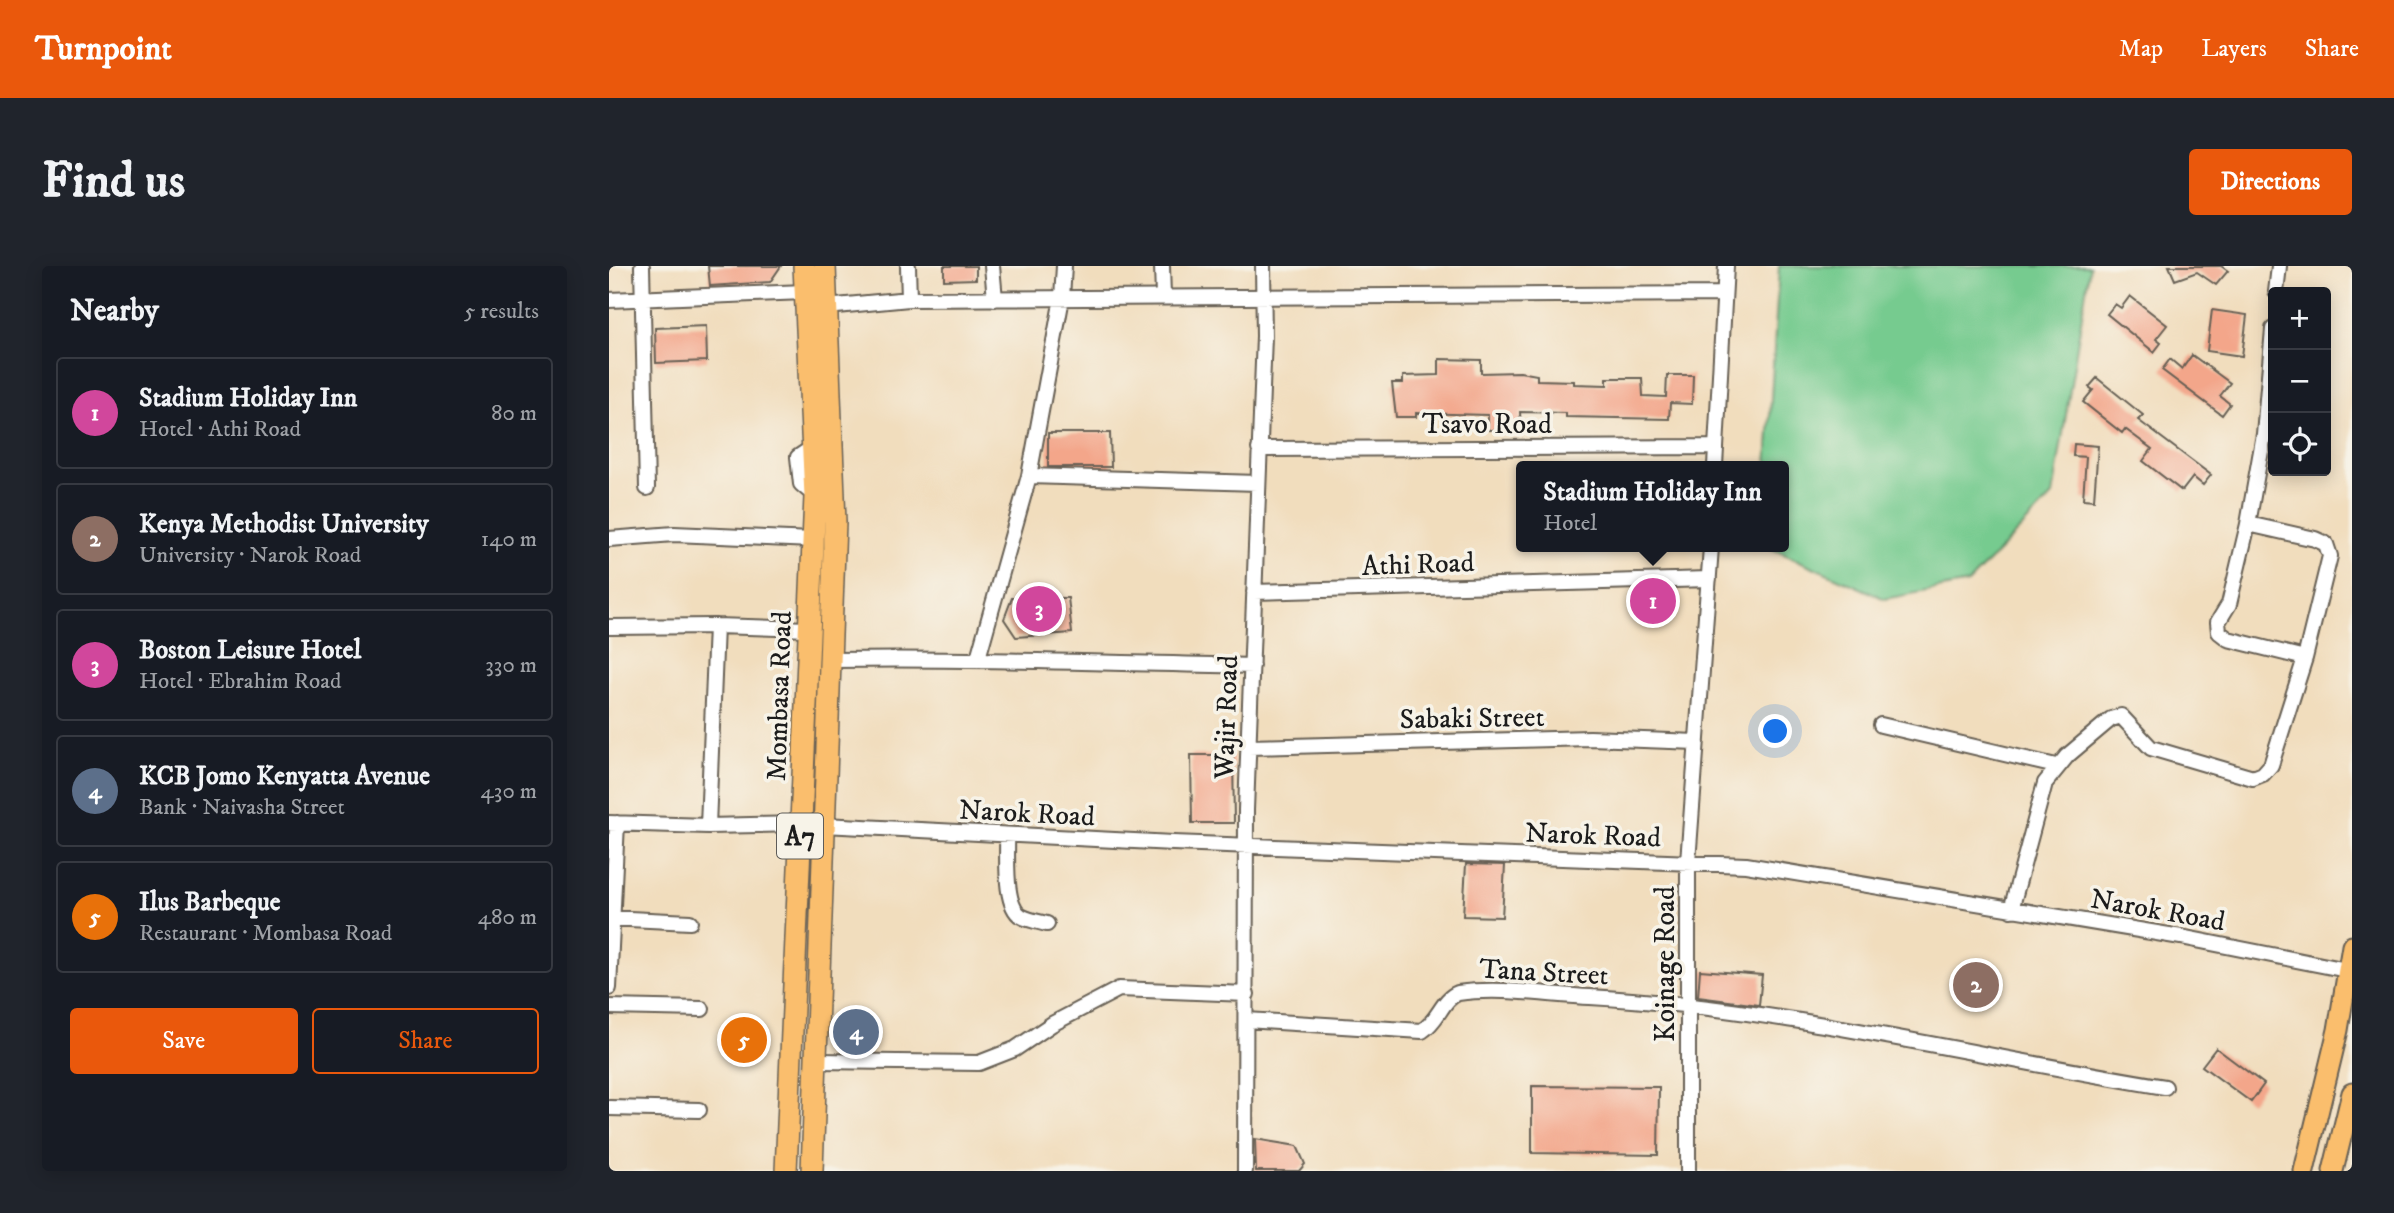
<!DOCTYPE html>
<meta charset="utf-8">
<style>
:root{--surface:#171b24;--page:#20242c;--text:#f1f3f6;--muted:#9ea1a6;--line:#363941;--accent:#ea580c}
body{margin:0;font-family:"IM FELL DW Pica",serif;background:var(--page);color:var(--text)}
.controls{position:absolute;right:21px;top:21px;display:grid;overflow:hidden;border-radius:7px;box-shadow:0 4px 18px #0003}
.controls button{width:63px;height:63px;display:grid;place-items:center;padding:0;border:0;border-bottom:2px solid var(--line);background:var(--surface);color:var(--text);font:35px sans-serif}
.you{position:absolute;left:1167px;top:466px;width:24px;height:24px;margin:-18px;border:5px solid #fff;border-radius:50%;background:#1a73e8;box-shadow:0 0 0 10px #1a73e833}
.badge{display:grid;place-items:center;width:46px;height:46px;border-radius:50%;background:var(--accent);color:#fff;font-size:23px;font-weight:700}
.pin{position:absolute;translate:-50% -50%;border:4px solid #fff;box-shadow:0 2px 7px #0006}
.popup{position:absolute;left:907px;top:195px;width:273px;height:91px;box-sizing:border-box;display:grid;place-content:center;border-radius:7px;background:var(--surface);filter:drop-shadow(0 2px 5px #0005);font-size:23px;white-space:nowrap;color:var(--muted)}
.popup b{font-size:26px;color:var(--text)}
.popup::after{content:'';position:absolute;left:50%;top:100%;margin-left:-14px;border:14px solid transparent;border-top-color:var(--surface)}
.list{margin:0;padding:0;list-style:none}
h2{display:flex;justify-content:space-between;align-items:center;height:91px;margin:0;padding:0 28px;font-size:30px}
h2 small{font-size:23px;font-weight:400;color:var(--muted)}
.list li{display:grid;grid-template-columns:46px 1fr auto;gap:21px;align-items:center;box-sizing:border-box;height:112px;margin:0 14px 14px;padding:0 14px;border:2px solid var(--line);border-radius:7px}
.list b{display:block;font-size:26px;white-space:nowrap}
.list p{margin:0;font-size:23px;white-space:nowrap;color:var(--muted)}
.list em{font-size:23px;font-style:normal;color:var(--muted)}
.actions{display:flex;gap:14px;padding:21px 28px}
.actions a{flex:1;padding:16px 0;border:2px solid var(--accent);border-radius:7px;text-align:center;font-size:24px;color:var(--accent)}
.actions .main{background:var(--accent);color:#fff}
.icon{flex:none;width:38px;height:38px;fill:none;stroke:currentColor;stroke-width:2;stroke-linecap:round;stroke-linejoin:round}
.map{position:relative;flex:none;width:1743px;height:905px;overflow:hidden;border-radius:7px}
header{display:flex;align-items:center;gap:42px;box-sizing:border-box;height:98px;padding:0 35px;background:var(--accent);color:#fff}
header strong{font-size:33px}
nav{display:flex;gap:38px;margin-inline-start:auto;font-size:24px}
.intro{display:flex;align-items:center;justify-content:space-between;box-sizing:border-box;height:168px;padding:0 42px}
h1{margin:0;font-size:49px}
.button{padding:18px 32px;border-radius:7px;background:var(--accent);color:#fff;font-size:24px;font-weight:700}
main{display:flex;gap:42px;padding:0 42px}
aside{flex:1;background:var(--surface);border-radius:7px;box-shadow:0 4px 18px #0003}
.map>svg:first-child{display:block}
.green{fill:#76cb8f;stroke:#497456;stroke-width:2}
.building{fill:#f3a68a}
.lines{fill:none;stroke-linecap:round;stroke-linejoin:round}
.minor-casing{stroke:#676054;stroke-width:18}
.major-casing{stroke:#676054;stroke-width:23}
.highway-casing{stroke:#676054;stroke-width:24}
.minor{stroke:#fff;stroke-width:14}
.major{stroke:#fabe6d;stroke-width:19}
.highway{stroke:#fabe6d;stroke-width:21}
.labels{text-anchor:middle;stroke-width:7;stroke-linejoin:round;paint-order:stroke}
.shield{fill:#f7f3e8;stroke:#5e5c59;stroke-width:2}
.shield-label{font-size:26px;font-weight:bold;fill:#1c1c1c}
.street-label{font-size:28px;fill:#1c1c1c;stroke:#f7f3e8}
</style>
<header>
<strong>Turnpoint</strong>
<nav><a>Map</a><a>Layers</a><a>Share</a></nav>
</header>
<div class="intro"><h1>Find us</h1><a class="button">Directions</a></div>
<main>
<aside>
<h2>Nearby<small>5 results</small></h2>
<ul class="list">
<li><span class="badge" style="background:#d1479c">1</span><div><b>Stadium Holiday Inn</b><p>Hotel · Athi Road</p></div><em>80 m</em></li>
<li><span class="badge" style="background:#8d6e63">2</span><div><b>Kenya Methodist University</b><p>University · Narok Road</p></div><em>140 m</em></li>
<li><span class="badge" style="background:#d1479c">3</span><div><b>Boston Leisure Hotel</b><p>Hotel · Ebrahim Road</p></div><em>330 m</em></li>
<li><span class="badge" style="background:#5c6f8a">4</span><div><b>KCB Jomo Kenyatta Avenue</b><p>Bank · Naivasha Street</p></div><em>430 m</em></li>
<li><span class="badge" style="background:#e8710a">5</span><div><b>Ilus Barbeque</b><p>Restaurant · Mombasa Road</p></div><em>480 m</em></li>
</ul>
<div class="actions"><a class="main">Save</a><a>Share</a></div>
</aside>
<div class="map">
<svg width="1743" height="905" viewBox="0 0 1743 905">
<rect width="100%" height="100%" fill="#f7f3e8"/>
<filter id="ink" filterUnits="userSpaceOnUse"><feTurbulence type="fractalNoise" baseFrequency=".0143" numOctaves="2"/><feDisplacementMap in="SourceGraphic" scale="14" xChannelSelector="R" yChannelSelector="G"/><feConvolveMatrix kernelMatrix="1 2 1 2 8 2 1 2 1" color-interpolation-filters="sRGB"/></filter>
<filter id="wash" filterUnits="userSpaceOnUse"><feTurbulence type="fractalNoise" baseFrequency=".00686" numOctaves="4" result="noise"/><feDisplacementMap in="SourceGraphic" scale="28" xChannelSelector="R" yChannelSelector="G"/><feGaussianBlur stdDeviation="1.57" result="paint"/><feColorMatrix in="noise" values="0 0 0 0 0 0 0 0 0 0 0 0 0 0 0 0 0 1.4 0 .05"/><feComposite in="paint" operator="in"/></filter>
<g filter="url(#wash)">
<rect width="100%" height="100%" fill="#f1ddbd"/>
<path class="green" d="M1170,0H1481L1444,229L1359,317L1276,333L1159,281H1175V200H1158Z"/>
<g id="blocks">
<path class="building" d="M99,0H172L161,16L101,20Z
M335,0H367V13L335,14Z
M1560,0H1612L1619,5L1607,19L1588,6L1566,14Z
M1521,30L1558,59L1547,73L1552,77L1545,86L1498,48L1506,38L1512,42Z
M1603,44L1638,49L1633,90L1598,85Z
M97,60L98,95L47,97L46,62Z
M1583,89L1621,117L1611,130L1621,138L1613,149L1553,104L1561,93L1573,103Z
M830,93L872,94V107L911,106L928,109V114L965,115V118L998,119V112H1033L1034,130L1057,131L1058,109H1084L1083,138L1061,137L1060,153L957,151V147L911,146L912,164H879V149L807,147V151H787L783,117H794V110L830,109Z
M1488,112L1534,149L1529,154L1602,209L1594,219L1584,211L1573,225L1534,195L1543,183L1516,163L1513,167L1474,136L1484,124L1480,121Z
M439,167H501L502,201H439Z
M1465,178L1489,180L1485,234L1474,233L1477,191L1464,190Z
M403,332H459L463,367L407,371L395,353Z
M582,489H624L625,557H583Z
M857,598L896,599L893,651L854,650Z
M1091,704L1153,709L1150,739L1089,731Z
M1607,782L1655,818L1642,836L1593,800Z
M923,820L1050,821L1049,889L923,887Z
M646,873L688,880L696,898L690,905H647Z"/>
</g>
</g>
<g filter="url(#ink)">
<use href="#blocks" fill-opacity="0" stroke="#676054" stroke-width="2"/>
<g class="lines">
<defs>
<path id="minor" d="M33,0L38,222
M299,0L300,33
M383,0L386,33
M553,0L554,30
M1667,26L1670,0
M0,34L196,26
M217,41L300,33L1114,28
M204,181L189,191L192,218L206,230
M650,183L1107,181
M1106,200L1117,0
M420,210L649,217
M1639,258L1620,338L1609,356L1610,366L1619,373L1696,392
M0,273L65,268L204,274
M645,326L1100,313
M0,361L107,360L200,363
M369,392L420,210L453,32L455,0
M221,394C361,392 502,397 643,400
M1272,459L1447,500
M639,481L981,472L1088,476
M0,557L99,560L192,558
M215,559L564,577L1137,599L1572,671L1743,705
M99,560L107,360
M398,570C399,589 394,639 412,650C419,654 430,656 438,658
M1402,644L1436,517L1458,490L1502,453L1512,450L1542,482L1644,512L1654,508L1662,499L1696,392L1721,290L1717,278L1706,273L1639,258L1655,168L1664,63
M0,652L81,656
M0,722L8,557
M0,741L93,743
M637,754L813,765C830,754 833,733 849,727C891,721 938,729 981,731C1175,742 1365,790 1556,821
M207,795L370,797L406,783L443,758L510,723L638,728
M0,842L90,844
M636,905L637,544L655,70L654,0
M1079,905V596L1102,281"/>
<path id="major" d="M1695,905L1729,764L1743,680
M1724,905L1743,827"/>
<path id="highway" d="M177,905L206,230L195,0
M203,905L226,256L216,0"/>
</defs>
<use href="#minor" class="minor-casing"/>
<use href="#major" class="major-casing"/>
<use href="#highway" class="highway-casing"/>
<use href="#minor" class="minor"/>
<use href="#major" class="major"/>
<use href="#highway" class="highway"/>
</g>
</g>
<g class="labels">
<rect class="shield" x="168" y="547.5" width="46" height="45" rx="5"/>
<g class="shield-label">
<text x="191" y="579">A7</text>
</g>
<g class="street-label">
<text x="878" y="167">Tsavo Road</text>
<text transform="translate(809 297) rotate(-2)" y="10">Athi Road</text>
<text transform="translate(169 430) rotate(-88)" y="10">Mombasa Road</text>
<text transform="translate(616 451) rotate(-88)" y="10">Wajir Road</text>
<text transform="translate(863 451) rotate(-1)" y="10">Sabaki Street</text>
<text transform="translate(418 546) rotate(3)" y="10">Narok Road</text>
<text transform="translate(984 568) rotate(2)" y="10">Narok Road</text>
<text transform="translate(1549 643) rotate(10)" y="10">Narok Road</text>
<text transform="translate(1055 698) rotate(-90)" y="10">Koinage Road</text>
<text transform="translate(935 705) rotate(3)" y="10">Tana Street</text>
</g>
</g>
</svg>
<div class="controls">
<button>+</button>
<button>−</button>
<button><svg class="icon" aria-label="locate" viewBox="0 0 24 24"><circle cx="12" cy="12" r="6"/><path d="M12 2v4M12 18v4M2 12h4M18 12h4"/></svg></button>
</div>
<div class="you"></div>
<div class="pin badge" style="left:1044px;top:335px;background:#d1479c">1</div>
<div class="popup"><b>Stadium Holiday Inn</b>Hotel</div>
<div class="pin badge" style="left:1367px;top:719px;background:#8d6e63">2</div>
<div class="pin badge" style="left:430px;top:343px;background:#d1479c">3</div>
<div class="pin badge" style="left:247px;top:766px;background:#5c6f8a">4</div>
<div class="pin badge" style="left:135px;top:774px;background:#e8710a">5</div>
</div>
</main>
